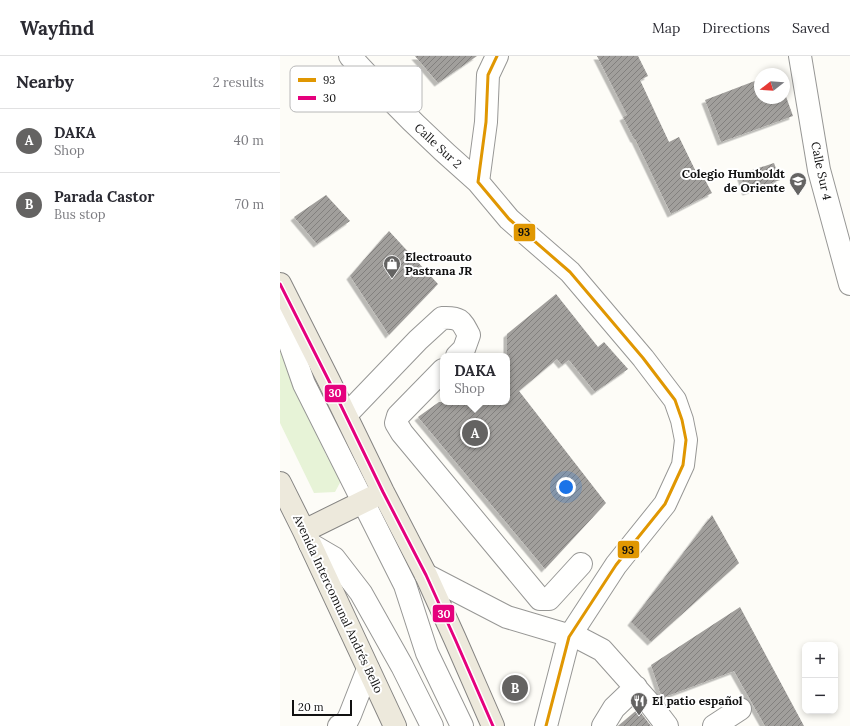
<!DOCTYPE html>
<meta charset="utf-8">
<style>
:root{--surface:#fff;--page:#f2f2f3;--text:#2b2b33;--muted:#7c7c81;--line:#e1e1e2;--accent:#646362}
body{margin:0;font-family:Lora,serif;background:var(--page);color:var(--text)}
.controls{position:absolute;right:12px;bottom:12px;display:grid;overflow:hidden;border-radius:8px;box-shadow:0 2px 6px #0003}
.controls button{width:36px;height:36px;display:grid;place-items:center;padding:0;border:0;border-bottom:1px solid var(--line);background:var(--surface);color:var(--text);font:20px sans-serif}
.compass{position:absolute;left:474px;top:12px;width:36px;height:36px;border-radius:50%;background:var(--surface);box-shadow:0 2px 6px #0003;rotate:253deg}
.scale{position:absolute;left:12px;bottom:10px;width:60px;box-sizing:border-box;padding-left:4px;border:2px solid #111;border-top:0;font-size:11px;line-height:14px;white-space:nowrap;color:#111;-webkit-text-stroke:3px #fff;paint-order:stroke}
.you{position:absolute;left:286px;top:431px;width:14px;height:14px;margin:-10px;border:3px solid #fff;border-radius:50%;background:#1a73e8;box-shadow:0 0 0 6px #1a73e833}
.badge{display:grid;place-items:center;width:26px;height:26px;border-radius:50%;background:var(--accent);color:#fff;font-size:13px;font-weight:700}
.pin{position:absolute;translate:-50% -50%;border:2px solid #fff;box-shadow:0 1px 4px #0006}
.popup{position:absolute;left:160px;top:297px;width:70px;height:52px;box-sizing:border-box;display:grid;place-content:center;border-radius:8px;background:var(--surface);filter:drop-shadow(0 1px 3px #0005);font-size:13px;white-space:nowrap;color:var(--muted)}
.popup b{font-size:15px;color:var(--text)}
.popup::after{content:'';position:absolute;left:50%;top:100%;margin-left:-8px;border:8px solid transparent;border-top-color:var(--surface)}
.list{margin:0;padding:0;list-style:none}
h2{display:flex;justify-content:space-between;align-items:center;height:52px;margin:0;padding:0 16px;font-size:17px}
h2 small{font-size:13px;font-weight:400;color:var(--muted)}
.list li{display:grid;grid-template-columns:26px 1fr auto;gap:12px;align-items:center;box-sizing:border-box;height:64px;padding:0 16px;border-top:1px solid var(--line)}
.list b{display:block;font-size:15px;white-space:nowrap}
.list p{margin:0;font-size:13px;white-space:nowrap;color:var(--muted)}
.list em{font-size:13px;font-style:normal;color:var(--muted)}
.map{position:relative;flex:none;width:570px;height:670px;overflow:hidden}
header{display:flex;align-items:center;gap:24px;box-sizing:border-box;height:56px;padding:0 20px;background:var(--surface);border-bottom:1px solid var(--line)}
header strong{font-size:19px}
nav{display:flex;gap:22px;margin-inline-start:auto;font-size:14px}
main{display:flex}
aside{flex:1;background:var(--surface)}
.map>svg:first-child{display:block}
.park{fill:#e7f3d7}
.building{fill:url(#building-hatch);filter:url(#shadow)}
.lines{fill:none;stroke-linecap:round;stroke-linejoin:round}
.minor-casing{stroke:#979795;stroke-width:24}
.major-casing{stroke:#858482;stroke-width:24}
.minor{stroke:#fffffe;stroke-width:22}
.major{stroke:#ede9dc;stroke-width:22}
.bus-1-casing{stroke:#fff;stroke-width:6}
.bus-2-casing{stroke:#fff;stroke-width:6}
.bus-1{stroke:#e09702;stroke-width:3}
.bus-2{stroke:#e5007d;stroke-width:3}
.labels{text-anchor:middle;stroke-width:4;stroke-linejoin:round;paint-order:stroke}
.street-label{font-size:12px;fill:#111;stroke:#fff}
.poi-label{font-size:12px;font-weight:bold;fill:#111;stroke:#fff;text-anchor:start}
.key{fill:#fff;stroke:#b8b8b8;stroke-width:1}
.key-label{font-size:11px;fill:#111}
.line-badge{stroke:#fff;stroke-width:1.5}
.badge-label{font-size:11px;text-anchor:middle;font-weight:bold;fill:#fff}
.pale-badge-label{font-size:11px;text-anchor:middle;font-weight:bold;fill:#111}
</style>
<header>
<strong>Wayfind</strong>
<nav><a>Map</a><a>Directions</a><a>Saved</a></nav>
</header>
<main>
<aside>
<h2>Nearby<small>2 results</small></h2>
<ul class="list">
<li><span class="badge">A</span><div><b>DAKA</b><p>Shop</p></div><em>40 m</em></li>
<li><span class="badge">B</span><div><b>Parada Castor</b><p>Bus stop</p></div><em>70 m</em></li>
</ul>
</aside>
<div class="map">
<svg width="570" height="670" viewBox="0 0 570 670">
<defs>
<pattern id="building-hatch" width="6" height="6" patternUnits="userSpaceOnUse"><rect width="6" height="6" fill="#a19f9c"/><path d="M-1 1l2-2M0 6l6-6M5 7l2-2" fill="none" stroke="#82807e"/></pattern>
<filter id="shadow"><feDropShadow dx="-3.5" dy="3.5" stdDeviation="0" flood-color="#0004"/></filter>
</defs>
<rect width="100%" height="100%" fill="#fdfcf7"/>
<path class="park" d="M0,282L8,307L46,399L62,423L55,436L34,437L0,367Z"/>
<path class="building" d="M135,0H197L158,27Z
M317,0H358L368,20L360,24L389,86L399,81L419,122L423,120L432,137L391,158L355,83H354L343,61L347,59Z
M480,23V42H504V35L513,60L441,86L425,44Z
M494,107L500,124L466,136L460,118Z
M46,139L70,165L37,188L14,161Z
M109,175L158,228L109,279L70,220Z
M276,238L318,291L324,286L348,313L315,336L289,304L282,309L277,303L239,335L326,447L265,513L138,361L159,346H227V278Z
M432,459L459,507L371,586L351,566Z
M460,551L524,670H485L454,615L382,642L371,609Z
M358,653L371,670H338Z"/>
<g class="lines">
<defs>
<path id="minor" d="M70,0C110,45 153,87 198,126
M217,0L208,19L206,66L198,126L229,163L290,216L363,302L395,344L402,364L406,384L403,409L385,448L336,509L289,581L266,670
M520,0L539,114L570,228
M0,259L24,328L125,529L147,597L182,670
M163,314L118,360L116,367L122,377L260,543H269L301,508
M66,359L138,284L162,262C180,261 181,264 189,279L184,293L177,300
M30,488L54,502L81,537L122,610L152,670
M146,519L227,561L301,583L322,594L371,649L387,670
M59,670L66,667L70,659L88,613
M323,670L334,652L356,631
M434,670L460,653"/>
<path id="major" d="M0,228L49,325L103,436L146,519L175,583L213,670
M0,427L24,475L115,670
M24,475L103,436"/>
</defs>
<use href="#minor" class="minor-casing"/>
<use href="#major" class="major-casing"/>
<use href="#minor" class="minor"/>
<use href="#major" class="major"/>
<defs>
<path id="bus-1" d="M217,0L208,19L206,66L198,126L229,163L290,216L363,302L395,344L402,364L406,384L403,409L385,448L336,509L289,581L266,670"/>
<path id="bus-2" d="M0,228L49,325L103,436L146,519L175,583L213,670"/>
</defs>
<use href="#bus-1" class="bus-1-casing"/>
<use href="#bus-2" class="bus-2-casing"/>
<use href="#bus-1" class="bus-1"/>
<use href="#bus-2" class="bus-2"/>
</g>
<defs>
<symbol id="school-pin" viewBox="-11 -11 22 30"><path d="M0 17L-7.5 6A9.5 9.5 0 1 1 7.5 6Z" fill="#646362" stroke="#fff"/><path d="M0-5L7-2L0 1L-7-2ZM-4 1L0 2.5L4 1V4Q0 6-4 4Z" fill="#fff"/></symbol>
<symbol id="shop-pin" viewBox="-11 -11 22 30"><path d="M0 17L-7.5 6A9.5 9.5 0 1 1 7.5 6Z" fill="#646362" stroke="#fff"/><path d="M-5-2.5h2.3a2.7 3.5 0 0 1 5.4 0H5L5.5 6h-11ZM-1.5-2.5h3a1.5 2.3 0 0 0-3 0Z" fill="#fff"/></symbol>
<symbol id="restaurant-pin" viewBox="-11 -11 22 30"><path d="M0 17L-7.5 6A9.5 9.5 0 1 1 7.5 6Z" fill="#646362" stroke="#fff"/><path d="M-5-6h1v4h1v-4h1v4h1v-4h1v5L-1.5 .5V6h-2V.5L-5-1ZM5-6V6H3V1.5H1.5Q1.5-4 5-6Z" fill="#fff"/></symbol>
</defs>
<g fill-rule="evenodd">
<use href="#school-pin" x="508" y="115" width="20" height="27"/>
<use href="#shop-pin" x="102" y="198" width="20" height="27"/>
<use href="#restaurant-pin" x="349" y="635" width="20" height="27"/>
</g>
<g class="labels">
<g class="street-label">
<text transform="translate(158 90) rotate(43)" y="4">Calle Sur 2</text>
<text transform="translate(541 115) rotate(78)" y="4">Calle Sur 4</text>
<text transform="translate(58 548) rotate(65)" y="4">Avenida Intercomunal Andrés Bello</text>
</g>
<g class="poi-label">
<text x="505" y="122" text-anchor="end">Colegio Humboldt<tspan x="505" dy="14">de Oriente</tspan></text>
<text x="125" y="205">Electroauto<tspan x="125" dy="14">Pastrana JR</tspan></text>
<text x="372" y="649">El patio español</text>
</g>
</g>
<rect x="10" y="10" width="132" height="46" rx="6" class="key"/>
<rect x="18" y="22" width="18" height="4" fill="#e09702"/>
<rect x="18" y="40" width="18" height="4" fill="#e5007d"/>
<g class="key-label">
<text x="43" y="28">93</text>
<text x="43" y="46">30</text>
</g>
<g class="line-badge">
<rect x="233" y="167" width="23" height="19" rx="4" fill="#e09702"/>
<rect x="44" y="328" width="23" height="19" rx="4" fill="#e5007d"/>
<rect x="337" y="484" width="23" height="19" rx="4" fill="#e09702"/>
<rect x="152" y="548" width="23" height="19" rx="4" fill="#e5007d"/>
</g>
<g class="badge-label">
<text x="55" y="341">30</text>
<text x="164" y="562">30</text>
</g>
<g class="pale-badge-label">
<text x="244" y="180">93</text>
<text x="348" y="498">93</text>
</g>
</svg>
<div class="controls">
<button>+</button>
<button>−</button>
</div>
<svg class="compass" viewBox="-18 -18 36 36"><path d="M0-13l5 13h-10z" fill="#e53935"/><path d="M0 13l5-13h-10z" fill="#7c7c81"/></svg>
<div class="scale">20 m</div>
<div class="you"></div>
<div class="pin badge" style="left:195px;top:377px">A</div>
<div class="popup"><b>DAKA</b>Shop</div>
<div class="pin badge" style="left:235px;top:632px">B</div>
</div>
</main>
